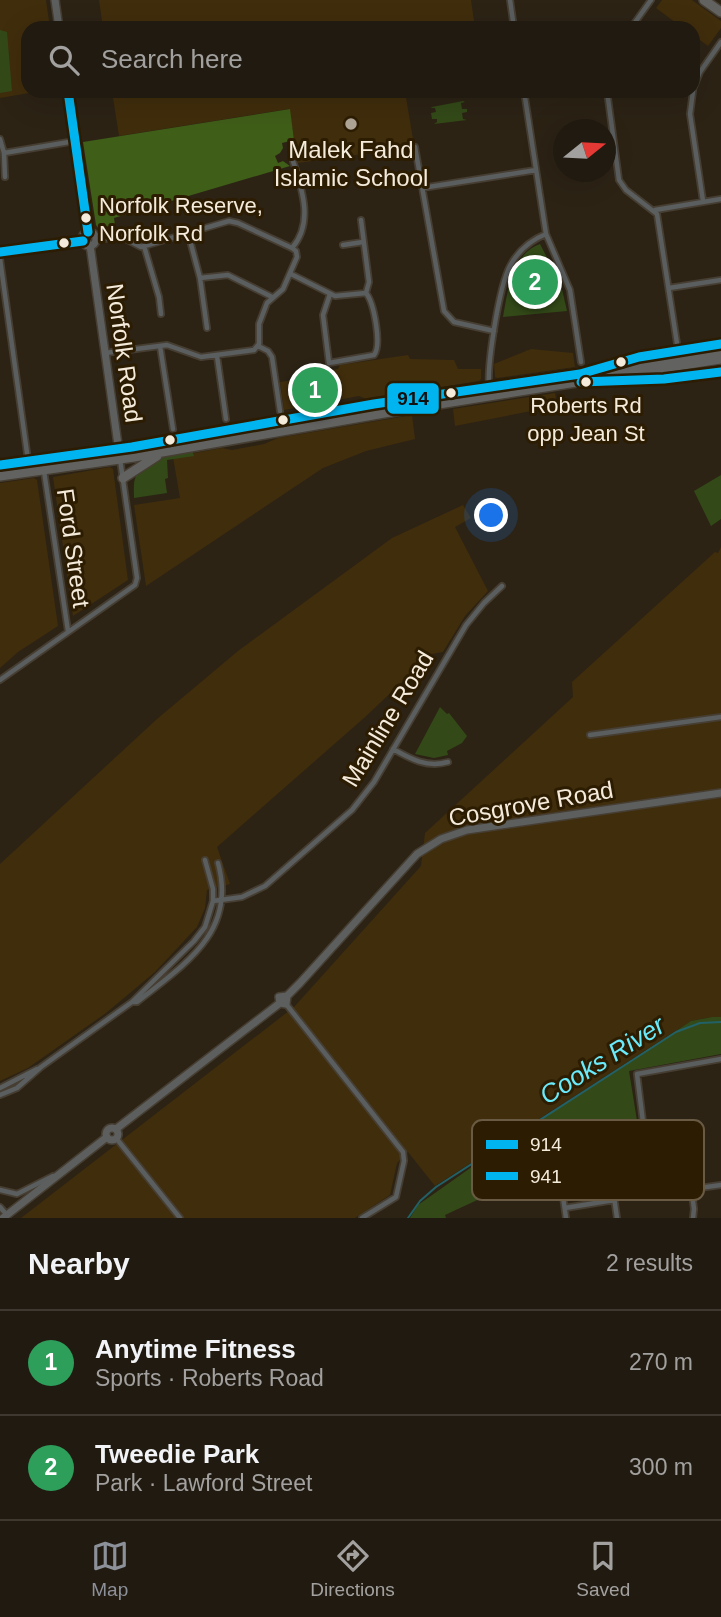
<!DOCTYPE html>
<meta charset="utf-8">
<style>
:root{--surface:#211a10;--page:#292319;--text:#f1f3f6;--muted:#a2a19f;--line:#3e3830;--accent:#8c9099}
body{margin:0;font-family:Helvetica,sans-serif;background:var(--page);color:var(--text)}
.compass{position:absolute;left:553px;top:119px;width:63px;height:63px;border-radius:50%;background:var(--surface);box-shadow:0 7px 28px #0002;rotate:72deg}
.you{position:absolute;left:492px;top:516px;width:24px;height:24px;margin:-18px;border:5px solid #fff;border-radius:50%;background:#1a73e8;box-shadow:0 0 0 10px #1a73e833}
.badge{display:grid;place-items:center;width:46px;height:46px;border-radius:50%;background:var(--accent);color:#fff;font-size:23px;font-weight:700}
.pin{position:absolute;translate:-50% -50%;border:4px solid #fff;box-shadow:0 2px 7px #0006}
.list{margin:0;padding:0;list-style:none}
h2{display:flex;justify-content:space-between;align-items:center;height:91px;margin:0;padding:0 28px;font-size:30px}
h2 small{font-size:23px;font-weight:400;color:var(--muted)}
.list li{display:grid;grid-template-columns:46px 1fr auto;gap:21px;align-items:center;box-sizing:border-box;height:105px;padding:0 28px;border-top:2px solid var(--line)}
.list b{display:block;font-size:26px;white-space:nowrap}
.list p{margin:0;font-size:23px;white-space:nowrap;color:var(--muted)}
.list em{font-size:23px;font-style:normal;color:var(--muted)}
.icon{flex:none;width:38px;height:38px;fill:none;stroke:currentColor;stroke-width:2;stroke-linecap:round;stroke-linejoin:round}
.map{position:relative;flex:none;width:721px;height:1218px;overflow:hidden}
.search{position:absolute;background:var(--surface);box-shadow:0 7px 28px #0002;left:21px;right:21px;top:21px;height:77px;display:flex;align-items:center;gap:18px;box-sizing:border-box;padding:0 24px;border-radius:21px;color:var(--muted);font-size:26px}
.sheet{height:301px;background:var(--surface)}
nav{display:flex;justify-content:space-around;align-items:center;box-sizing:border-box;height:98px;border-top:2px solid var(--line);background:var(--surface);font-size:19px;color:var(--muted)}
nav a{display:grid;justify-items:center;gap:4px}
nav .on{color:var(--accent)}
.map>svg:first-child{display:block}
.built{fill:#402d0c}
.green{fill:#334a18}
.forest{fill:#3f5e18}
.lines{fill:none;stroke-linecap:round;stroke-linejoin:round}
.stream{stroke:#226167;stroke-width:2}
.street-casing{stroke:#463e32;stroke-width:8}
.secondary-casing{stroke:#463e32;stroke-width:10}
.highway-casing{stroke:#463e32;stroke-width:12}
.street{stroke:#5b5e5e;stroke-width:4.5}
.secondary{stroke:#5d5f5e;stroke-width:7}
.highway{stroke:#626361;stroke-width:9}
.bus-1-casing{stroke:#2c1c02;stroke-width:14}
.bus-2-casing{stroke:#2c1c02;stroke-width:14}
.bus-1{stroke:#00b5ef;stroke-width:9}
.bus-2{stroke:#00b5ef;stroke-width:9}
.poi-dot{fill:#afa596;stroke:#2c1c02;stroke-width:2.5}
.bus-dot{fill:#f5ebdb;stroke:#2c1c02;stroke-width:2.5}
.labels{text-anchor:middle;stroke-width:6;stroke-linejoin:round;paint-order:stroke}
.bus-label{font-size:22px;fill:#f5ebdb;stroke:#2c1c02;text-anchor:start}
.poi-label{font-size:24px;fill:#f5ebdb;stroke:#2c1c02}
.street-label{font-size:24px;fill:#f5ebdb;stroke:#2c1c02}
.water-label{font-size:26px;font-style:italic;fill:#6aebfb;stroke:#2c1c02}
.key{fill:#2c1c02;stroke:#685a43;stroke-width:2}
.key-label{font-size:19px;fill:#f5ebdb}
.line-badge{stroke:#2c1c02;stroke-width:2.5}
.pale-badge-label{font-size:19px;text-anchor:middle;font-weight:bold;fill:#111}
</style>
<div class="map">
<svg width="721" height="1218" viewBox="0 0 721 1218">
<rect width="100%" height="100%" fill="#2c2315"/>
<path class="built" d="M0,0H46L50,28H28V91H41L0,98Z
M99,0H471L475,28H103Z
M662,0H692L721,21V28L708,46L693,35V28H683L656,8Z
M112,91H405L413,139L412,147L298,163L289,109L119,136Z
M531,349L573,353L575,367L497,378L495,377L494,364Z
M408,355L410,359L454,360L458,369H481V379L479,381L366,399L359,396L284,410L280,382L301,379V374L338,369L340,365Z
M555,393L557,406L455,426L453,409Z
M412,415L415,439L366,451L323,468L146,586L134,505L180,498L173,457L222,448L232,450L264,444L278,438Z
M110,467L113,469L128,580L73,616L53,477Z
M34,478L37,480L58,626L18,652L0,668V483Z
M463,505L471,518L455,527L488,591L465,616L443,652L432,654L364,718L217,847L230,884L207,890L205,908L197,927L155,972L106,1013L28,1068L0,1081V864L157,719L238,651L392,538Z
M721,547V1017H712L691,1021L435,1186L408,1152L397,1163L390,1195L355,1218H21L294,1007L421,866L425,833L573,697L572,682L715,552L718,553Z"/>
<path class="green" d="M0,30L7,32L12,91L0,93Z
M463,101L465,102L461,103L462,109H467V112L462,113L463,119L467,120L434,124L437,122V119H432L431,113L436,112L435,108H431L432,107Z
M540,244L561,285L567,311L503,317C508,290 511,255 540,244Z
M430,399L218,438V435Z
M192,451L194,456L167,460L168,478L165,479L167,493L134,498C134,491 133,482 136,476C145,459 176,454 192,451Z
M721,475V519L711,526L694,491Z
M440,707L447,714L449,713L467,736L462,743L447,751L448,755L434,758L415,754Z
M712,1017H721V1054L629,1071L643,1158L602,1163L596,1125L550,1133L551,1146L511,1152L514,1183L445,1215L446,1218H410L418,1205L507,1142L691,1021Z"/>
<path class="forest" d="M290,109L294,140L282,143L283,148L280,153L275,156L278,163L283,161L290,166L114,218L115,225L98,228L96,225L83,142Z"/>
<g class="lines">
<path class="stream" d="M408,1218L420,1201L436,1187L676,1032L700,1023L721,1022"/>
<defs>
<path id="street" d="M510,0L514,28
M631,28L651,0
M693,89L700,72L721,42
M524,91L546,234L570,290L581,362
M607,91L619,180L626,190L657,214L678,350
M693,91L690,114L703,201
M0,139L4,153L5,177
M415,147L444,311L454,322L494,331
M4,153L75,141
M422,188L536,170
M655,210L721,199
M361,220L369,282L366,293
M188,233L200,278L207,328
M95,236L112,232L141,247L229,221L238,223L292,248L296,251L297,257L283,289L267,303L259,324V344L254,350L201,357L167,345L105,353
M95,241L118,236
M343,245L363,242
M144,246L159,297L161,314
M292,248C314,223 302,189 293,161
M0,252L83,241
M0,259L28,460
M291,274L335,296L366,293C374,303 382,345 374,355L329,363L323,315L330,294
M200,278L228,275L272,297
M669,288L721,280
M160,346L173,429
M258,346L268,351L272,357L280,411
M217,356L226,419
M489,388C487,363 499,287 510,266C518,251 531,240 546,234
M44,471L68,631
M0,680L135,585L137,578L120,459
M590,735L721,717
M393,749C411,759 427,768 448,762
M213,901L242,897L265,886L352,810L374,782L466,625L484,603L502,586
M133,1002H137C185,964 237,932 218,863
M286,1004L403,1152L404,1161L396,1197L362,1218
M0,1088L37,1069
M0,1095L17,1088L41,1067L132,1002L194,941L205,927L213,901V889L205,860
M116,1138L180,1218
M555,1139L566,1218
M648,1162L637,1074L721,1059
M692,1189L721,1185
M0,1190L17,1194L53,1176
M0,1207L7,1215
M565,1208L614,1200
M617,1218L611,1176L614,1168L681,1157L686,1158L688,1164L694,1209L693,1218"/>
<path id="secondary" d="M55,0L59,28
M68,91L88,232
M82 239a7 7 0 1 1 14 0a7 7 0 1 1-14 0Z
M90,245L120,459
M287,996L286,1004L280,1003L279,997L287,996L300,983L417,854L441,839L467,830L721,793
M106 1134a6 6 0 1 1 12 0a6 6 0 1 1-12 0Z
M116,1129L280,1003
M3,1218L107,1137"/>
<path id="highway" d="M704,0L721,12
M608,365L639,357L721,344
M617,381L677,378L721,372
M0,465L132,447L374,404L721,352
M0,476L134,457L407,409L721,359
M123,478L157,456"/>
</defs>
<use href="#street" class="street-casing"/>
<use href="#secondary" class="secondary-casing"/>
<use href="#highway" class="highway-casing"/>
<use href="#street" class="street"/>
<use href="#secondary" class="secondary"/>
<use href="#highway" class="highway"/>
<defs>
<path id="bus-1" d="M581,382L664,379L721,372
M0,465L132,447L374,404L580,374L639,357L721,344"/>
<path id="bus-2" d="M68,91L88,232
M0,252L83,241"/>
</defs>
<use href="#bus-1" class="bus-1-casing"/>
<use href="#bus-2" class="bus-2-casing"/>
<use href="#bus-1" class="bus-1"/>
<use href="#bus-2" class="bus-2"/>
</g>
<circle class="poi-dot" cx="351" cy="124" r="7"/>
<g class="bus-dot">
<circle cx="86" cy="218" r="6"/>
<circle cx="64" cy="243" r="6"/>
<circle cx="621" cy="362" r="6"/>
<circle cx="586" cy="382" r="6"/>
<circle cx="451" cy="393" r="6"/>
<circle cx="283" cy="420" r="6"/>
<circle cx="170" cy="440" r="6"/>
</g>
<g class="labels">
<g class="bus-label">
<text x="99" y="213">Norfolk Reserve,<tspan x="99" dy="28">Norfolk Rd</tspan></text>
<text x="586" y="413" text-anchor="middle">Roberts Rd<tspan x="586" dy="28">opp Jean St</tspan></text>
</g>
<g class="poi-label">
<text x="351" y="158">Malek Fahd<tspan x="351" dy="28">Islamic School</tspan></text>
</g>
<g class="street-label">
<text transform="translate(124 353) rotate(82)" y="8">Norfolk Road</text>
<text transform="translate(73 548) rotate(82)" y="8">Ford Street</text>
<text transform="translate(388 719) rotate(-59)" y="8">Mainline Road</text>
<text transform="translate(531 804) rotate(-10)" y="8">Cosgrove Road</text>
</g>
<g class="water-label">
<text transform="translate(602 1060) rotate(-32)" y="9">Cooks River</text>
</g>
</g>
<rect x="472" y="1120" width="232" height="80" rx="10" class="key"/>
<rect x="486" y="1140" width="32" height="9" fill="#00b5ef"/>
<rect x="486" y="1172" width="32" height="8" fill="#00b5ef"/>
<g class="key-label">
<text x="530" y="1151">914</text>
<text x="530" y="1183">941</text>
</g>
<rect class="line-badge" x="386" y="382" width="54" height="33" rx="7" fill="#00b5ef"/>
<g class="pale-badge-label">
<text x="413" y="405">914</text>
</g>
</svg>
<svg class="compass" viewBox="-18 -18 36 36"><path d="M0-13l5 13h-10z" fill="#e53935"/><path d="M0 13l5-13h-10z" fill="#a2a19f"/></svg>
<div class="you"></div>
<div class="pin badge" style="left:315px;top:390px;background:#2e9e5b">1</div>
<div class="pin badge" style="left:535px;top:282px;background:#2e9e5b">2</div>
<div class="search"><svg class="icon" aria-label="search" viewBox="0 0 24 24"><circle cx="10" cy="10" r="6"/><path d="M15 15l6 6"/></svg>Search here</div>
</div>
<section class="sheet">
<h2>Nearby<small>2 results</small></h2>
<ul class="list">
<li><span class="badge" style="background:#2e9e5b">1</span><div><b>Anytime Fitness</b><p>Sports · Roberts Road</p></div><em>270 m</em></li>
<li><span class="badge" style="background:#2e9e5b">2</span><div><b>Tweedie Park</b><p>Park · Lawford Street</p></div><em>300 m</em></li>
</ul>
</section>
<nav>
<a class="on"><svg class="icon" aria-label="map" viewBox="0 0 24 24"><path d="M3 6l6-2 6 2 6-2v14l-6 2-6-2-6 2zM9 4v14M15 6v14"/></svg>Map</a>
<a><svg class="icon" aria-label="directions" viewBox="0 0 24 24"><path d="M12 3l9 9-9 9-9-9zM9 14v-3h6M13 9l2 2-2 2"/></svg>Directions</a>
<a><svg class="icon" aria-label="saved" viewBox="0 0 24 24"><path d="M7 4h10v16l-5-4-5 4z"/></svg>Saved</a>
</nav>
